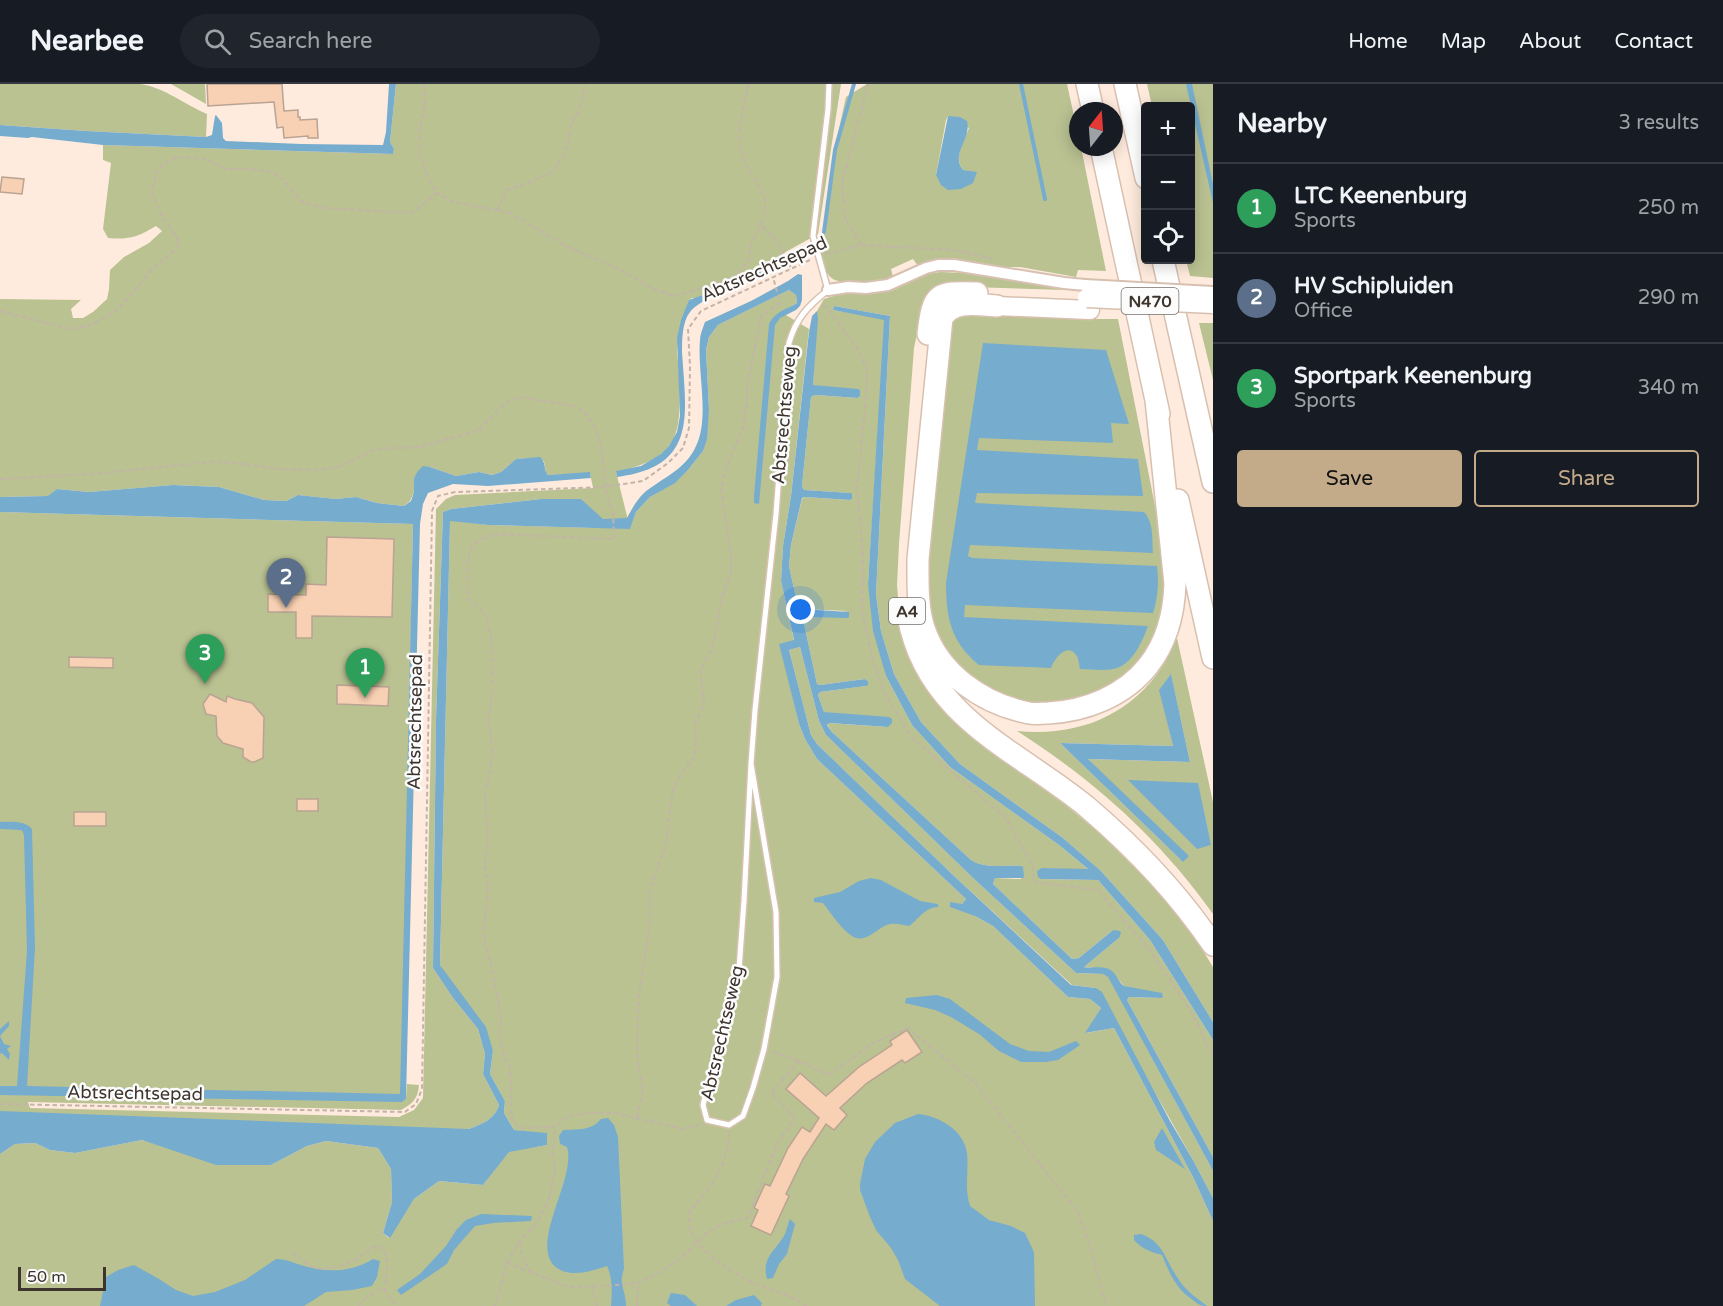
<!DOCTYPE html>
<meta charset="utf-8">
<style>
:root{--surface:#171b24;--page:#20242c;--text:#f1f3f6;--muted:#9ea1a6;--line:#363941;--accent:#c3ab8a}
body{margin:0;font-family:"Varela Round",sans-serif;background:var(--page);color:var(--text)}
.controls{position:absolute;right:18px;top:18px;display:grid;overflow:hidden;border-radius:6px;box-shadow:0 3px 15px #0003}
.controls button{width:54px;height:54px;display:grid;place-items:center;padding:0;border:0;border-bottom:2px solid var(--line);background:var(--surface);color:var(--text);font:30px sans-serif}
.compass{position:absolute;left:1069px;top:18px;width:54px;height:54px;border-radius:50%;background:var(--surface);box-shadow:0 3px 15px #0003;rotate:17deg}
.scale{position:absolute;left:18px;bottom:15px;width:88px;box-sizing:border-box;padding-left:6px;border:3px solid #3e342e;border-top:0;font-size:16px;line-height:21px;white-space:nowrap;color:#3e342e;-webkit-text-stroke:4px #fcfcfc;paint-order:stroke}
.you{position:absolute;left:801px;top:526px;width:21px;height:21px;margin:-15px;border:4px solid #fff;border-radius:50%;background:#1a73e8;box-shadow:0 0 0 9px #1a73e833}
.badge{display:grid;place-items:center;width:39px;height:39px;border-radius:50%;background:var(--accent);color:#fff;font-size:20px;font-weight:700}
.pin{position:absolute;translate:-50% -50px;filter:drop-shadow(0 2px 3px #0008)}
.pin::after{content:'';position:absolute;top:32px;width:21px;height:18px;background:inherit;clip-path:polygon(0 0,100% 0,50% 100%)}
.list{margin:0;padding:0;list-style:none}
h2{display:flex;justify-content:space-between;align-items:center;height:78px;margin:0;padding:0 24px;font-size:26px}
h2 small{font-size:20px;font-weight:400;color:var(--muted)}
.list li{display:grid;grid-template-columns:39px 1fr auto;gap:18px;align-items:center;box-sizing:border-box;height:90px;padding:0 24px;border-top:2px solid var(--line)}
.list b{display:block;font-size:22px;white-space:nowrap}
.list p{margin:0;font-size:20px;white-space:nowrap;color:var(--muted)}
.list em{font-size:20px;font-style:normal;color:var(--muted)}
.actions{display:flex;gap:12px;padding:18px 24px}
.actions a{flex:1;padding:14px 0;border:2px solid var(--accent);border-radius:6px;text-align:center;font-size:21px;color:var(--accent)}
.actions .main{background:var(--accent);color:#111}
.icon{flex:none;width:33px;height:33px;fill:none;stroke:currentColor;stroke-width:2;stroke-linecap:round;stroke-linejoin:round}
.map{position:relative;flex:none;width:1213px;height:1222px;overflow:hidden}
header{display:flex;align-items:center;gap:36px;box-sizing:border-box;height:84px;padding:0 30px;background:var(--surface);border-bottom:2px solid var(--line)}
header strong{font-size:28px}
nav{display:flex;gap:33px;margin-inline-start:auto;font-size:21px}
.search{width:420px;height:54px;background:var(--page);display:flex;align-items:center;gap:15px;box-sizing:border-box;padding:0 21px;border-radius:33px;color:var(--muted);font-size:22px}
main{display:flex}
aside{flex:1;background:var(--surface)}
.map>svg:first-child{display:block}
.green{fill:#bac292;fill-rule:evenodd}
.water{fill:#76accd}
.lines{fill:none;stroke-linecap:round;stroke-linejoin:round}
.stream{stroke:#76accd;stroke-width:4}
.building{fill:#f8d0b3;stroke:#b9a393;stroke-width:1.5}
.service-casing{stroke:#d8c0b0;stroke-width:8}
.minor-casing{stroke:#d8c0b0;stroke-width:14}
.primary-casing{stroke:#d8c0b0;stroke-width:21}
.motorway-casing{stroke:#d8c0b0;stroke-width:24}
.path{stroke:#c3b3a8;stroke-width:2;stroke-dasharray:4.5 3;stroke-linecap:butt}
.service{stroke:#fff;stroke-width:5}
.minor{stroke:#fff;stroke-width:10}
.primary{stroke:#fff;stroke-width:18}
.motorway{stroke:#fff;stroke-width:21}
.minor-bridge-casing{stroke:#d8c0b0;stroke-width:14;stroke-linecap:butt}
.primary-bridge-casing{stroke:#d8c0b0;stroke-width:21;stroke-linecap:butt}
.minor-bridge{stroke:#fff;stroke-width:10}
.primary-bridge{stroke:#fff;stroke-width:18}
.labels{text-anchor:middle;stroke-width:5;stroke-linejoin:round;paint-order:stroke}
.shield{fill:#fcfcfc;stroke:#77706c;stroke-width:1.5}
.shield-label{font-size:16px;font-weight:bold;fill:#3e342e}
.street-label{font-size:18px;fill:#3e342e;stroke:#fcfcfc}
</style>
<header>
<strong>Nearbee</strong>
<div class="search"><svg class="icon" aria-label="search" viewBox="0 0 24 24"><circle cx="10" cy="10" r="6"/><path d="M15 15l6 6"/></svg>Search here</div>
<nav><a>Home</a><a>Map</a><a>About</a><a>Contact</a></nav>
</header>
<main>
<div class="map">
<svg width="1213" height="1222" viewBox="0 0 1213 1222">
<rect width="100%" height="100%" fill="#feebdd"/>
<path class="green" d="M0,0H141C165,4 184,20 207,30L206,53L86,47L0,41Z
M171,0H205L206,20Z
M396,0H841L818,150L773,175L751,191L696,214H692L689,216C685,230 678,251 677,266C677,273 679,281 679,289C681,350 682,373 616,388L630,444L636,428L650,413L675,398L688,386L703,367L709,325L706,266L709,253L718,241L789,206L796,211L797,219L781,228L809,245L791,412L783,462L781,497L794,557L780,560L799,640L805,655L817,675L966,815L962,820L975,832L993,842L1068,913L1090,915L1101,924L1086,949L1114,944L1194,1095L1213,1137V1222H0V1070L15,1060L35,1059L50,1066L75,1069L142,1056L175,1066L271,1081L307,1062L326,1057L378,1064L391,1085L392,1118L383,1149L389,1154L414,1115L439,1097L483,1101L509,1067L547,1061V1050L514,1046L504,1029L505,1017L490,990L493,967L440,881L450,436L488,441L602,444L581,415H541L451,425L443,428L436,636L433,884L453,914L478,945L485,970L483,990L499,1021C495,1035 482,1040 469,1045L0,1041V428L413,440L401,1018L406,1015L407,1000L419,1001C418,1015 412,1020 401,1026L28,1018L30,1024L399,1033L414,1026L423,1014L436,425L446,415L455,411L593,404L590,389L548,391L546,389L544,377L531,374L516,375L501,388L492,391L479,388L456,392L430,383L414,394V408L410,417L404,422L377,419L356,413L336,415L298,411L286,417L264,416L219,403L174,401L89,408L57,405L49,412L0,413V215L81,216L71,225L73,234H83L93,228L107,215L109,205L110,186L124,173L149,159L162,147L156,142C138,153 128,156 108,154L103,145L111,79L103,76V61L393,70L394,65L390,58Z
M867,0H1067L1078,50V63H1081L1106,187L1078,186L1076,193L1020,183H1000L941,176L930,177L918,182L913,175L891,185L893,193C886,196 878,199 870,199C862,199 838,199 833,195C827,191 825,185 823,179C820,166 819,158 826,147L835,62L846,13ZM948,32L969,44C964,58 953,73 963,86L977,89L936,91L946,36Z
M1147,0H1213V194L1190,192L1186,176H1190V22H1152Z
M941,188L983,190L1065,206L939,202L930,206L925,213L914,264L899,460L897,501L900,537L935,615L950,633L981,660L1063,719L1100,749L1162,811L1195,854L1213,883V938L1163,856L1101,787L1063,754L960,680L921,638L894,590L881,547L876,510L890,232L834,222L833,226L885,235L868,500L886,592L912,641L950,683L1059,761L1089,786L1042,784L1041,795L1098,796L1150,856L1213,956V1073L1127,916L1129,913L1161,914L1124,902L1109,885L1084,883L1119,854L1113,846L1079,874L1072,875L993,800L995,794L1021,795V782C1005,781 985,785 971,776L832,648L827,640L828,639L888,643L824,628L818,611L820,608L866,602L868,597L865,595L820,601L817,600L803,535L807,533L848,527L800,525L798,523L789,482L791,461L802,415L805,413L850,416L852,415V410L850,409L804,406L802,402L811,313L815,311L858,314L860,312L813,301L817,227L824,215L849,207L880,208L925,190Z
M962,229L1096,231V235H1118L1158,437C1163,467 1169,501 1161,532C1131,648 966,648 932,532C921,493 931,449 935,410C940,352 946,295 952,237L956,233Z
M1199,239H1213V296Z
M1177,554L1213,718V830C1159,754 1095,697 1017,647C1075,653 1129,633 1162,583C1168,574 1172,563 1177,554ZM1171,591L1190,678L1088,675L1183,778L1060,659L1173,662L1160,606Z
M800,563L819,637L826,651L973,794L1076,889L1103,890L1108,892L1213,1087V1114L1193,1076L1096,904L1072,901L952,790L817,660L811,651L789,566Z"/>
<path class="water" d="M389,0H396L390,58L394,65L393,70L103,61L32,53L28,54L0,52V41L86,47L206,53L212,51L215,32L216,31L222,39L223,54L226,57L301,60L383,61L386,48Z
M1186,0H1192L1213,100V119Z
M948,32L960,33L967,37C972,55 950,70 963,86L977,88L973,99L961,105L948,106L941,101L936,91Z
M782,170L785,177L752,194L751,191Z
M798,190L802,191V216L800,222L796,226L780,234L775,241L759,420L754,419V412L769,240C774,228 787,225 797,219L796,211L789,206L718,241L709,253L706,266L709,325L707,355L703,367L688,386L675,399L650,413L636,428L630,445L488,441L450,437L440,881L486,943L493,967L490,990L505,1017L504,1029L514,1046L547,1049V1061L509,1068L483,1101L439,1097L414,1115L390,1154L383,1149L392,1118L391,1085L378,1064L326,1057L307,1062L271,1081H216L142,1056L75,1069L50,1066L35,1059L15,1060L0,1070V1027L469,1045C482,1040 495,1035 499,1021L483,990L485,970L478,945L453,914L433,884L436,636L443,428L451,425L541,415H581L603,435L627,434C632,425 637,415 645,408C664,393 686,385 696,362C710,333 697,287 700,256C700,250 703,244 705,238L751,217L788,197Z
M711,208L712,212C705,217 695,221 690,228C682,238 682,256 682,268C686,331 698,383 617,393L616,387L641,382L661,370L669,362L677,348L680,332L677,254L681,236L689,216Z
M834,222L890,232L876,510L881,547L894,590L921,638L960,680L1063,754L1101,787L1163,856L1213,938V956L1150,856L1098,796L1041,795L1038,793L1037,787L1042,784L1088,785L1059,761L950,683L912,641L886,592L873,547L868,500L884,236L833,226Z
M817,227L818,235L813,301L858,305L860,306V312L858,314L815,311L811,313L802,402L804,406L851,409L852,410V415L850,416L805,413L802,414L791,461L789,482L798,523L800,525L849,528V533L848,534L807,533L803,535L817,600L820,601L865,595L868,597V601L866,602L820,608L818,611L824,628L889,633L892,635V639L888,643L829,639L827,641L832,648L971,776C985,785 1005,781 1021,782L1023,783L1024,793L1023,794H995L993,800L1072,875L1079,874L1113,846L1120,847L1121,849L1119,854L1084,883C1093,885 1107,880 1114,889C1118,894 1119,898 1124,902L1162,909L1163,913L1161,914L1129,913L1127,916L1213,1073V1087L1108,893L1103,890L1076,889L973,794L826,651L819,637L800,563L789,566L811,651L817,660L952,790L1071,901L1096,904L1102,908L1170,1037L1193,1076L1213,1114V1137L1194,1095L1114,944L1085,949L1101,924L1090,915L1068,913L993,842L975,832L950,823V818L962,820L966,815L817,675L805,655L799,640L779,560L794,556L781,497L783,462L791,412L809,248L812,232Z
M983,259L1106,266L1129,340L1111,339L1113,359L979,354L977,366L1138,375L1143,412L977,409L975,419L1144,428C1154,439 1152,455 1153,469L970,461L968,472L972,474L1157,482C1159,498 1158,513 1153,529L965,521L964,533L1148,542C1142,558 1132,582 1113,585C1103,587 1090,585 1080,585C1079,581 1079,574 1076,571C1067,558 1054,575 1051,584L979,581C951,558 946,534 946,499Z
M540,373C547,379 543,386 548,391L590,388L591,394L515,400L488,402L453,400L428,409L423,420L420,440L406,1015L402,1018L0,1011V1002H17L27,867L24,752L23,748L21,746L0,745V738C11,738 24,736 32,745L35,864L27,1002L400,1010L413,440L0,428V413L48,412L57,405L89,408L173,401L219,403L264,416L286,417L298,411L336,415L356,413L377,419L404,422L411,417L414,408V394L418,387L423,382L430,383L456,392L479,388L492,391L501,388L516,375Z
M1171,590L1190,678L1088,675L1189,772L1183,778L1060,659L1173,662L1159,606Z
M1128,696L1198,699L1211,761L1197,765Z
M871,794L881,796L920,817L938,820V823C925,823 919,835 909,842C903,841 895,839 890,840C876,843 867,861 852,852C840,844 832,830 823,819L814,818V814L840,808L859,797Z
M937,911L950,915L1010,960L1029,967L1049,968L1076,957L1080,961L1058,976L1046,978H1021L999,967L979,950L951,933L935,926L905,919L906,914Z
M9,937V942L0,952L4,960L11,962L7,965L10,970L9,976L2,969L0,970V945Z
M918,1030C939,1032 964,1046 967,1069C969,1087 964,1103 970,1122L989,1136L1011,1142L1025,1149L1034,1168L1035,1222H940L905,1195L898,1176L891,1164L876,1146L870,1133L860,1106V1100L865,1075L875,1058L895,1039Z
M608,1034L614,1041L618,1053L624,1185C618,1201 626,1206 626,1222H611C612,1208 613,1195 607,1182C591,1187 572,1194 557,1184C527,1162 577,1095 567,1063L560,1060L559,1052L563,1046C578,1045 591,1047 601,1035Z
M1162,1044L1185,1085L1156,1066L1154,1058Z
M481,1130L532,1132L531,1137L493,1139L475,1142L454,1166L447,1180L401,1211L397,1206L420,1190L446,1162L457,1145L466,1136Z
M790,1135L795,1140L787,1170L779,1180L773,1194L767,1195C761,1173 776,1167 785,1150C787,1145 788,1139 790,1135Z
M1141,1150C1164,1158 1166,1178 1179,1196C1186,1207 1197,1214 1207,1222C1200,1222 1198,1220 1193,1216C1176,1205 1170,1190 1162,1171C1151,1168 1142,1165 1134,1156V1151Z
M276,1175C288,1175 293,1179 304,1182C327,1189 353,1188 373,1175L380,1177L377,1193L372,1202L352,1206L326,1208L304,1222H100L106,1193L118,1186L134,1181L159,1195L176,1206L193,1212L215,1208L245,1196Z
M671,1209L685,1211L697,1222H671L667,1219Z
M754,1211L762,1219L761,1222H726L736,1216Z"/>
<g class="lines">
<path class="stream" d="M1021,0L1045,115
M824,148L835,66L854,0"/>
</g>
<path class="building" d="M207,0H282L284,27L298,26V33H300V36L317,35L318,54H308V52L284,54L283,43L277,44L274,18L208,22Z
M2,93L24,95L22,110L0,108Z
M327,453L394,455L392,533L312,532V554H296V528H268V510L306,511V500L326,501Z
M69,573L113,574V584L69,583Z
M337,601L389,603L388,622L337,620Z
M210,610L226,618L227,612L235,615L252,619L264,633L263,674L254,678H251L243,673V665L223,659L217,652L216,632L206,630L203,620Z
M297,715H318V727H297Z
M74,728H106V742H74Z
M907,946L922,968L905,979L902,976L867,999L840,1024L847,1031L834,1046L826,1040L803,1075L786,1110L789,1112L771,1151L751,1142L758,1126L754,1124L765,1100L770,1102L788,1064L802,1043L810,1048L819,1034L786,1005L800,989L826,1012L859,983L892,961L890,957Z"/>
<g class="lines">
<defs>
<path id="service" d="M751,680L776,828L777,893L764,965L753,1004L743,1032L729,1041L707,1036L703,1021L739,885L744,817L751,680L755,626L776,430L789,259C796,234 808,222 828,206L813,152L828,25L829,0"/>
<path id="minor" d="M828,206L848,203L866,204L888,201L926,184L938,181H954L1064,199L1085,201"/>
<path id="primary" d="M997,222L1090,226"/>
<path id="motorway" d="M1087,0L1093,27
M1125,0L1146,94
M1101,63L1159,330
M1163,176L1213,398
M997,222C979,221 953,215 942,234L918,475C918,497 917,522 924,544C939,590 983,620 1029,629C1035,630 1042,629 1048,629C1086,627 1124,612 1148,582C1167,558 1174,529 1175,500L1156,316
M928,250C933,208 936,208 977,209
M1178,416L1213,574
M908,532C926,633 1016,665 1087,723C1135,764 1178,809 1213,861"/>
</defs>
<use href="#service" class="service-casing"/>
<use href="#minor" class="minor-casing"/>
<use href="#primary" class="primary-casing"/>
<use href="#motorway" class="motorway-casing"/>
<path class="path" d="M424,0L425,20L420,44V70L426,89L437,109L454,118L510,129L568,163L619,185L653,205L675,212L733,194L748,178L751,161L761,140
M749,0C743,22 736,47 742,70C746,88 764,102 765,121C765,127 763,134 761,140L780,162L791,184
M498,127L506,106L527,99L552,88L563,72L569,56L571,39L578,28L586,0
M861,161L845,135L842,99L868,0
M826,170L861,161L954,166L992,175
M823,221L828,225L857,264L867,284L866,313L857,405L863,469L862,529L875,584L885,610L911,653L1006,734L1033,782L1034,798L1098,806L1148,864L1191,927L1213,973
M0,227L71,245L91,241L116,227L133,209L153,184L178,164L177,154L161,130L152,109L157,86L170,75L186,73L206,75L226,85H251L272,88L283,96L301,117L323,124L412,129L437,109
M0,395L91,390L213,378L236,379L279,385L317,386L338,383L376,365L419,363L477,347L504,320L519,313L575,322L584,327L595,343L601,362L607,412L613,429L614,455L496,450C490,452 483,454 478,457C463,467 468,498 468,514L480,525L486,533L491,552L492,606L489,636L492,666L490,688L485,707L487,754L485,783L488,803L484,846L485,860L492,884L501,932L500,953L503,970L510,983L512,1035L519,1044L555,1043L569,1032L588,1029H615L683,1045L699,1041
M773,968L799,977L828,991L875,958L908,944L976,1000L1078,1128L1088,1156L1106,1222
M0,1020L405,1028L416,1020L422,1005L432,427L438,412L455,408L605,403L643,397L668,379L683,364L689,344L690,282L688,245L701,227L812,175
M637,1033L643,1005L638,982L637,955L639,912L650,838V804L666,760L669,731L674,702L681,689L694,674L696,657L694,641L704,620L700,586L710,569L715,553L722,512L731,488V470L721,405L726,385L743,343L747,319V302L761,232L780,219L773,193
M729,1048C729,1079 710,1106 689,1128C689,1134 689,1140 691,1146C701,1172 739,1193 764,1203C778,1209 794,1212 806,1222
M519,1158L523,1174L531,1188
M292,1168C300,1174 307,1182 317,1184C338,1187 358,1176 372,1163L383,1164C390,1179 386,1189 385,1205L392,1218L398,1222
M507,1179L569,1203L608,1202L638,1199L660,1188L680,1175L710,1146L729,1138L747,1134L777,1060L795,1034L771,1009L799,977
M592,1203L597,1222
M359,1222L360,1219L378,1206L385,1205
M495,1222L507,1179L519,1158L537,1139L549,1115L555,1086L553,1068L555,1043
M637,1222L638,1199"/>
<use href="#service" class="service"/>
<use href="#minor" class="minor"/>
<use href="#primary" class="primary"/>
<use href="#motorway" class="motorway"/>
<defs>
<path id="minor-bridge" d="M1085,201L1213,208"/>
<path id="primary-bridge" d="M1087,214L1213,220"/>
</defs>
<use href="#minor-bridge" class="minor-bridge-casing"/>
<use href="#primary-bridge" class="primary-bridge-casing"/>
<use href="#minor-bridge" class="minor-bridge"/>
<use href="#primary-bridge" class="primary-bridge"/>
</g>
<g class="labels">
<g class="shield">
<rect x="1121.5" y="204" width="57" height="26" rx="4.5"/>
<rect x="889" y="514" width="36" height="26" rx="4.5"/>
</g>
<g class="shield-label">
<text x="1150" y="223">N470</text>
<text x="907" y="533">A4</text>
</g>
<g class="street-label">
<text transform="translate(764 185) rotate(-24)" y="6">Abtsrechtsepad</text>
<text transform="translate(784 331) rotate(-85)" y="6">Abtsrechtseweg</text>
<text transform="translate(415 638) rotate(-89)" y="6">Abtsrechtsepad</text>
<text transform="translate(722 949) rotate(-77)" y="6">Abtsrechtseweg</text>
<text transform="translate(135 1009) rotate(1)" y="6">Abtsrechtsepad</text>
</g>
</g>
</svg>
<div class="controls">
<button>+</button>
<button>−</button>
<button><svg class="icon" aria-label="locate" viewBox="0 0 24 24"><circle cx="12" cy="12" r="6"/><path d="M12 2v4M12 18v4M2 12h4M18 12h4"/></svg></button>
</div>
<svg class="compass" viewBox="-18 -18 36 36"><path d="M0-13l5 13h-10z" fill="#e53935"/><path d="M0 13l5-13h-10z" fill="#9ea1a6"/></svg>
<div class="scale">50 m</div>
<div class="you"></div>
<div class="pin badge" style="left:365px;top:614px;background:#2e9e5b">1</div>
<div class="pin badge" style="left:286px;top:524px;background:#5c6f8a">2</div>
<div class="pin badge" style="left:205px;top:600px;background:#2e9e5b">3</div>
</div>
<aside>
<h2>Nearby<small>3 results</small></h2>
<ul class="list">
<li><span class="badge" style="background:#2e9e5b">1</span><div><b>LTC Keenenburg</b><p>Sports</p></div><em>250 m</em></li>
<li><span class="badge" style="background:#5c6f8a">2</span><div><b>HV Schipluiden</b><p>Office</p></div><em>290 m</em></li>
<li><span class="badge" style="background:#2e9e5b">3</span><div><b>Sportpark Keenenburg</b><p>Sports</p></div><em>340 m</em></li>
</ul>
<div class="actions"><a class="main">Save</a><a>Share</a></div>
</aside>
</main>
